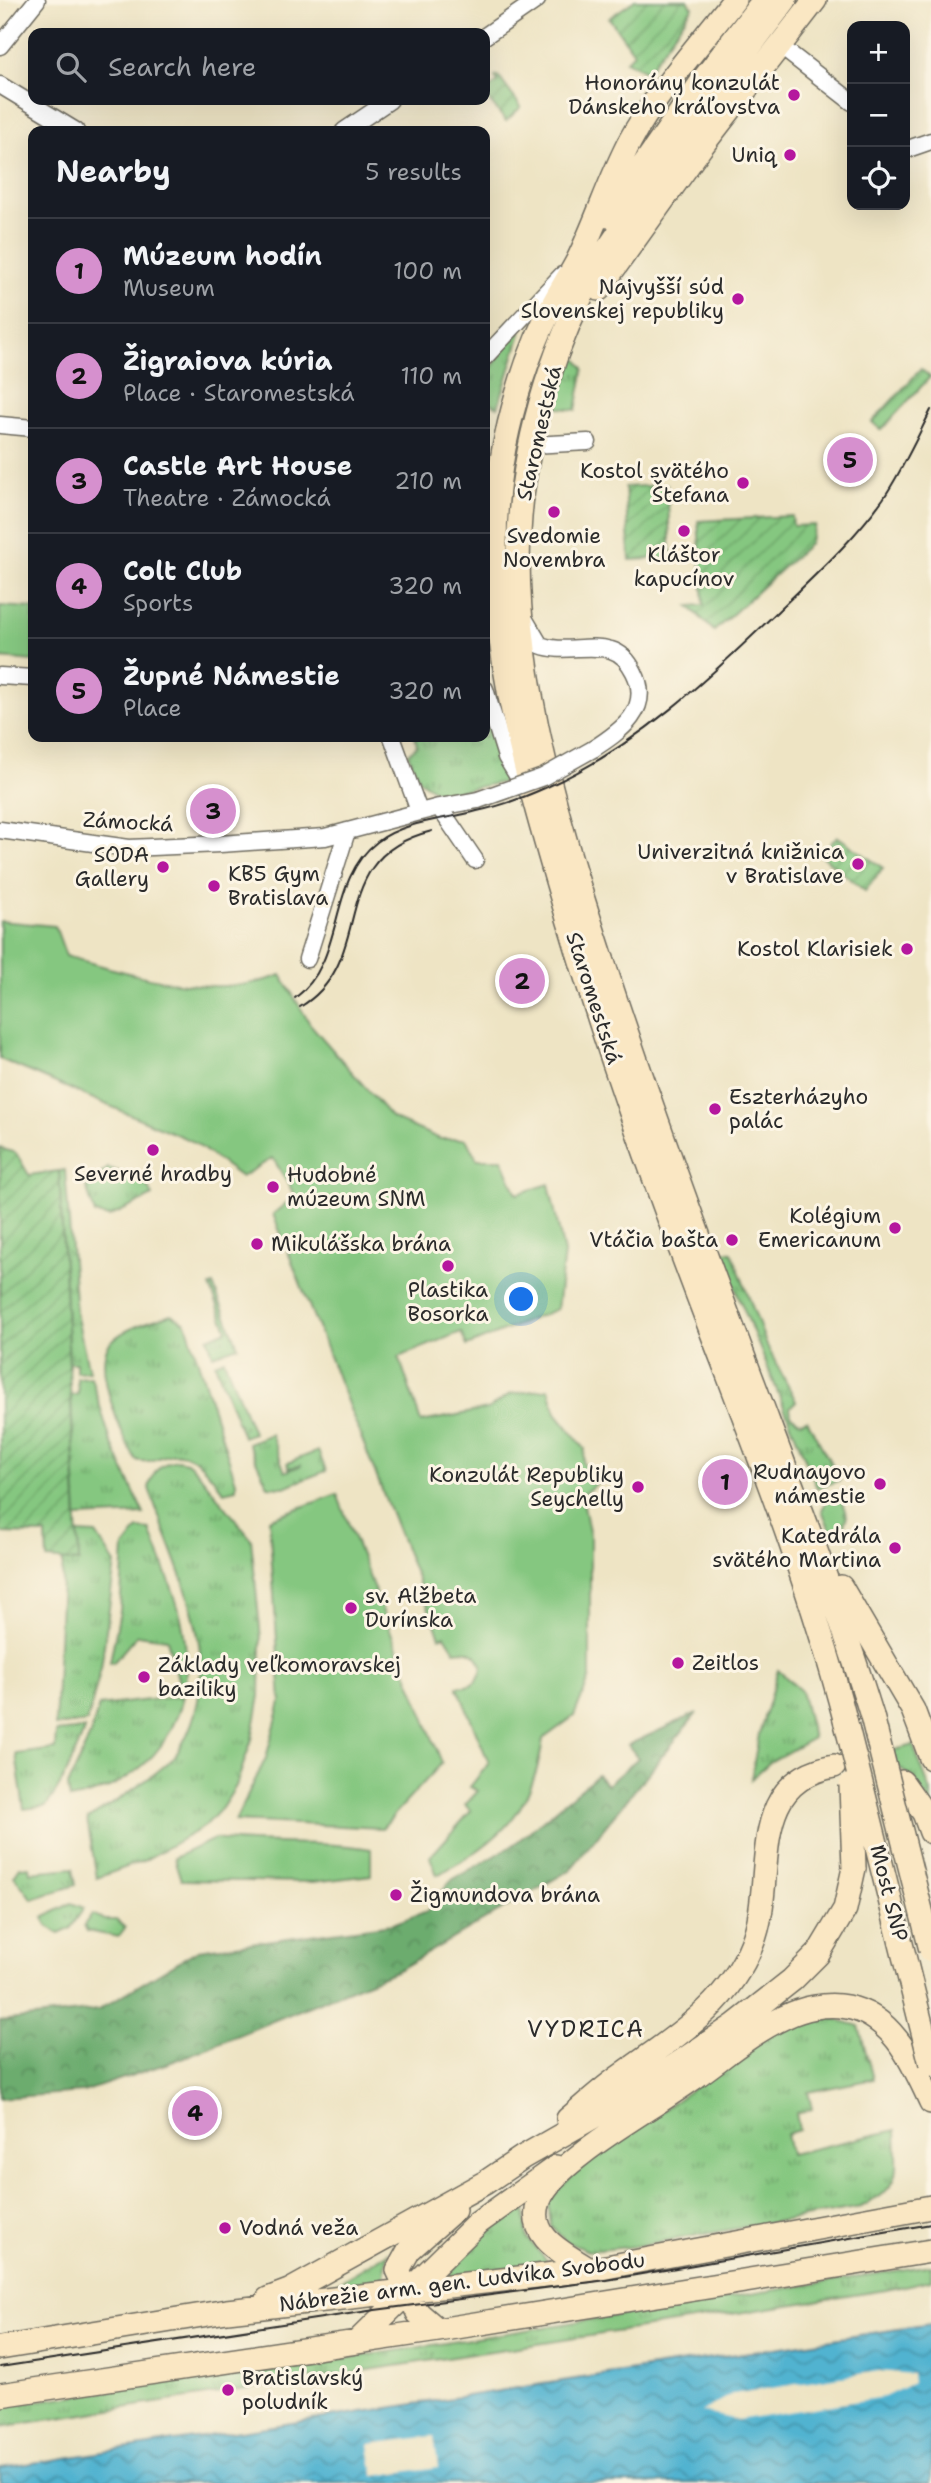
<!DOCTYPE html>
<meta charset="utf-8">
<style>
:root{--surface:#171b24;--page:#20242c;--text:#f1f3f6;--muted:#9ea1a6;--line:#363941;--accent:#d690ce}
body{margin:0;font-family:"Shantell Sans",sans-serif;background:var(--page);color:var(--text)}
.controls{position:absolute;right:21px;top:21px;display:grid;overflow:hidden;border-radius:14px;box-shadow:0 7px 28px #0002}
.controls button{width:63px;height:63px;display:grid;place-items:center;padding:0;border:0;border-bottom:2px solid var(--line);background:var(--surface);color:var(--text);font:35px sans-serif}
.you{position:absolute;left:522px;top:1300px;width:24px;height:24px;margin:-18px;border:5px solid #fff;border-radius:50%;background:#1a73e8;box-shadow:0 0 0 10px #1a73e833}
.badge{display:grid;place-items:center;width:46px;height:46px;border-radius:50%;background:var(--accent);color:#111;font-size:23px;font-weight:700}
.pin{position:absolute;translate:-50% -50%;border:4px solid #fff;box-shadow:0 2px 7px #0006}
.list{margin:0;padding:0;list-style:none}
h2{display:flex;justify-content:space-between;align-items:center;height:91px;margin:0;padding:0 28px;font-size:30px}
h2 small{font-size:23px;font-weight:400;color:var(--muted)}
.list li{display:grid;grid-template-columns:46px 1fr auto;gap:21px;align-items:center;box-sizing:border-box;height:105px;padding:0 28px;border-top:2px solid var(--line)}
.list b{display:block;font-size:26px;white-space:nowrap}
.list p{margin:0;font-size:23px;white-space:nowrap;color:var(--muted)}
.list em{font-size:23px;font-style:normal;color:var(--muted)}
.icon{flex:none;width:38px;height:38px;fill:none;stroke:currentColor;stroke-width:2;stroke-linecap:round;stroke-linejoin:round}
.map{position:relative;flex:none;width:931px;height:2483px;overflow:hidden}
.search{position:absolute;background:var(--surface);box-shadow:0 7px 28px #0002;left:28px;top:28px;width:462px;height:77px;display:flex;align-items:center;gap:18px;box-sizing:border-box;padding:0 24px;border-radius:14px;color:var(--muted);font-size:26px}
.panel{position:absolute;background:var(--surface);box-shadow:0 7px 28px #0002;left:28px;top:126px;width:462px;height:616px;border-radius:14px}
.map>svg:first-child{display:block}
.grass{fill:url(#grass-tufts);stroke:#587956;stroke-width:2}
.forest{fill:url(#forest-crowns);stroke:#4c6c4c;stroke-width:2}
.park{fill:#85c780;stroke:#587956;stroke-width:2}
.garden{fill:url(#garden-furrows);stroke:#587956;stroke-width:2}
.water{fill:url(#water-waves);stroke:#3e6f7e;stroke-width:2}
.pier{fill:#eee4c4}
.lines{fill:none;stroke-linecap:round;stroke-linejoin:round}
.minor-casing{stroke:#6f6c61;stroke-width:19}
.secondary-casing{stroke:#6f6c61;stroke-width:26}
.minor{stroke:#fff;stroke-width:16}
.secondary{stroke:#fae7c3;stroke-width:23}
.tram{stroke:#2b2b2b;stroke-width:2}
.minor-bridge-casing{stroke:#6f6c61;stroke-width:19;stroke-linecap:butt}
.secondary-bridge-casing{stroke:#6f6c61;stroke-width:26;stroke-linecap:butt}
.minor-bridge{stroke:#fff;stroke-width:16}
.secondary-bridge{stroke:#fae7c3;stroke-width:23}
.poi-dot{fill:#b5179e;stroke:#fcf5e5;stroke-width:2.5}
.labels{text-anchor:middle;stroke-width:6;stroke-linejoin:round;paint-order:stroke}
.poi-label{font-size:21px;fill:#2b2b2b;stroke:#fcf5e5;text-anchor:end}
.street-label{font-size:21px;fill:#2b2b2b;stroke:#fcf5e5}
.neighbourhood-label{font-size:23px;letter-spacing:2px;fill:#2b2b2b;stroke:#fcf5e5}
</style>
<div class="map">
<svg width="931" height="2483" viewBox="0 0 931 2483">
<defs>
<pattern id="grass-tufts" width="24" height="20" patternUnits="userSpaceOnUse" patternTransform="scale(1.75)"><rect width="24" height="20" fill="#85c780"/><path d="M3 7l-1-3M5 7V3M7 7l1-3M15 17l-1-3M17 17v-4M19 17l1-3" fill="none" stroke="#6da269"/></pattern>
<pattern id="forest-crowns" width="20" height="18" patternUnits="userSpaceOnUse" patternTransform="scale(1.75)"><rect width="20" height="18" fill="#6cac6e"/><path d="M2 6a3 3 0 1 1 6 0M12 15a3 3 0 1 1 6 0" fill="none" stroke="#598c5b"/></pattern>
<pattern id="garden-furrows" width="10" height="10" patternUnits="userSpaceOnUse" patternTransform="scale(1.75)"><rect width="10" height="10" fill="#85c780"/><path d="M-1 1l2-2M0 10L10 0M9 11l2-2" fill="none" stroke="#6da269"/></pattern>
<pattern id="water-waves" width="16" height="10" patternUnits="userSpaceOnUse" patternTransform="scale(1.75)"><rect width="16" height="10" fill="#51b3d0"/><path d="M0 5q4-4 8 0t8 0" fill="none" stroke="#4392a9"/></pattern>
</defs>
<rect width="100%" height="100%" fill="#fcf5e5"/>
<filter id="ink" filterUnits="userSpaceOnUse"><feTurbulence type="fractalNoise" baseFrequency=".0143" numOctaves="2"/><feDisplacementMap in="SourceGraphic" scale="14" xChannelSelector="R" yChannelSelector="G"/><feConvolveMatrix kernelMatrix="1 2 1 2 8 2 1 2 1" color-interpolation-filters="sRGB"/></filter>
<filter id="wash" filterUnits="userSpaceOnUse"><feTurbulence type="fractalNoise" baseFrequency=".00686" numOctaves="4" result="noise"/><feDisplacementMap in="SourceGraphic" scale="28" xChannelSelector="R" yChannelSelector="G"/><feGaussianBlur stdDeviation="1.57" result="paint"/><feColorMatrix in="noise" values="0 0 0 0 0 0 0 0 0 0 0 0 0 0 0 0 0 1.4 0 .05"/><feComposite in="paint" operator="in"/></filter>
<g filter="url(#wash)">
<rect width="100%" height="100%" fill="#eee4c4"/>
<path class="grass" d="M515,331L521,333L498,407L485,400V378Z
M573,354L584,368L576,410L551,407Z
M485,703L504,782L441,794L419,780L408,754L417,746L415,737H485Z
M108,1168C126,1174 146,1177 153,1196L109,1217L95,1214L86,1186Z
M65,1170L76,1313L89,1371L76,1372V1363H69L59,1171Z
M720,1251L732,1252L767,1346L796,1401L790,1407L791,1416L800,1422L807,1420L840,1480L817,1488Z
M213,1285L238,1346L213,1355L208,1338L227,1330L210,1286Z
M171,1314L186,1323L236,1482V1489L224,1492C210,1475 194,1447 168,1455C156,1458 149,1464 136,1460C122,1438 94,1369 108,1346C118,1329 153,1321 171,1314Z
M224,1359L253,1433L243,1437L215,1363Z
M91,1377L111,1442L144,1514L77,1517L71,1396L78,1394L77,1378Z
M271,1434L285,1472L302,1465L289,1468L287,1463L318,1451L326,1471L284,1487L268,1486L248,1443Z
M177,1460L187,1462L196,1470L251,1539L261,1639L260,1696L252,1739L236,1786L222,1808L205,1826L143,1861L97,1878L87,1819C106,1809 167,1768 177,1753C233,1665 177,1574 149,1488C153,1472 159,1463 177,1460Z
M839,1495L847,1516L842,1530L832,1535L822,1510L827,1500Z
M138,1529L150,1530C163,1566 181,1603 185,1642C194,1723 151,1784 70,1799L68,1786L89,1738L99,1706L183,1696L167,1639L137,1635L113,1663L110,1662L120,1611L124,1547Z
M78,1533L96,1534L115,1563L101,1668L87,1722L55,1726L63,1560L79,1562Z
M778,1670L801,1691L813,1738L770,1762L751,1779L759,1734Z
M85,1729C74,1755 64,1783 46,1806L24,1809L16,1754L55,1749L56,1732Z
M913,1745L931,1792V1807L914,1779L880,1754Z
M29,1866L30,1872L73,1868L76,1885L32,1899L14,1876L20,1867Z
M71,1903L84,1908L70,1929L59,1934L47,1925L43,1918Z
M92,1914L105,1920H116L125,1928L118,1937L87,1931L84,1925Z
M828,2017L859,2026L873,2079L808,2092L812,2109L796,2113L799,2130L786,2134L790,2154L896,2130C897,2175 905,2184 861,2207L630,2247L588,2251L566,2242L551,2226L548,2202L575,2172L774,2031L810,2019Z
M524,2207L527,2238L549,2263L446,2277L440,2271L459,2253Z
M388,2253L383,2282L326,2290Z
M931,2265V2280L886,2290L0,2427V2406L383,2353Z"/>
<path class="forest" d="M697,1713L570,1870L400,1969L177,2060L83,2092L0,2098V2021L98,2010L198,1950L393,1924L427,1911L450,1881L512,1846L597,1775L607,1785L638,1758L628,1745Z"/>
<path class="park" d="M0,606L33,608V661L0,658Z
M0,921L55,926L66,956C133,974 213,1002 281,975L310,1024L392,1118L440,1139H466L477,1159H502L517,1194L549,1184L564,1253L557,1309L467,1346L461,1332L399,1357L421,1422L488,1409L510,1394L549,1389L556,1413L585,1449L583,1463L597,1483L582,1495L590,1537V1677L574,1716L543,1739C534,1810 499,1843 437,1875L430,1857L471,1811L465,1805L478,1791L470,1787L489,1763L457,1686C472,1688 480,1681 482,1667C478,1653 469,1648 455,1651L445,1635L440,1637L273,1214L295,1196L273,1158L241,1177L192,1141L0,1059Z
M337,1494L442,1763L382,1828L235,1821L266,1758L281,1702L269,1519Z
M214,1839C267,1846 319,1840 371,1849V1875L313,1882L181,1880L174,1858Z"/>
<path class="garden" d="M635,0H687L693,7L647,72L626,61L634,53L609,18Z
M498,76L521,107L506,121L485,96V92L498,82L495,77Z
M921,369L930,377L881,430L872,422Z
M667,485L671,558L630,560L625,487Z
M792,516L793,526L815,525L809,544L714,631L689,606L704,605L698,521Z
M837,836L883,868L865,891L821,855Z
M0,1148L16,1153L29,1175L59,1171L79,1562L47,1559L46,1534L0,1533Z"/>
<path class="water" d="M931,2324V2483H0V2468Z"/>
<path class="pier" d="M879,2371L912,2374L913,2383L884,2397L737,2420L701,2412L733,2394Z
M434,2436L438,2467L374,2476L369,2444Z"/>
</g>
<g filter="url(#ink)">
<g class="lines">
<defs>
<path id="minor" d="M485,36L537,0
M0,46L37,0
M780,46L852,102
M0,85L76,131
M344,131L390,100
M905,150L931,141
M485,357L562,275
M0,425L33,428
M532,445L588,442
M524,618L540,645C563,654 588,643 611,650C622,653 629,662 634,672C653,709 621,731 593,749
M0,676L33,678
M485,689L506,757L526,790
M392,737L419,811
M439,807L478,800
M0,830L129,848L220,844L325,837L439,807L475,860
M307,959L347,831"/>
<path id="secondary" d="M734,0C701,43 655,94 630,141C610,179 597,221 578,260C568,279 556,297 547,316C527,357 513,403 504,448C476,595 517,744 558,884C602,1038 657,1189 714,1338C763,1466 812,1591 846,1723
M785,0L717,90L599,262C556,339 527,429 520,517C507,665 563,841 609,980C648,1099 691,1217 735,1334C782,1461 832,1586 872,1716
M608,216L703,80L764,0
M599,289L701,147L815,0
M841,1587L913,1710L931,1758
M902,1782L924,1813L931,1832
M568,2119C586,2104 603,2088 622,2075C674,2037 727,2007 752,1944C778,1881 742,1783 834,1766
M590,2270C566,2254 526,2238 539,2201C542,2192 551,2181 557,2175C595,2139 645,2112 688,2082C719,2061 750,2033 785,2017C803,2008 826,2003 847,2007C894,2016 913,2064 931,2102
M268,2299L289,2291L486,2182L523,2157L630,2096L735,2025L792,1980L818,1954L845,1909L854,1868
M438,2330L418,2313L398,2270L409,2250L454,2210
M358,2341L478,2223L556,2167
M0,2348L227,2311L590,2270L931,2207
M0,2395L438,2330L931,2251"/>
</defs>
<use href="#minor" class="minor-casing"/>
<use href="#secondary" class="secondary-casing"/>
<use href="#minor" class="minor"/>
<use href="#secondary" class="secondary"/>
<path class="tram" d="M295,998C347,959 326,881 377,842C404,821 444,820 477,811C501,806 525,797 547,787C637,747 709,678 778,611C815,575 853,541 883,499C902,471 916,440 931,410
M300,1007C380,959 321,858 432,831
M0,2367L375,2310L607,2280L931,2224"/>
<defs>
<path id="minor-bridge" d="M478,800L543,777L593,749"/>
<path id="secondary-bridge" d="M872,1716L931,1950
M846,1723L931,2064
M851,1785L854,1868"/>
</defs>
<use href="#minor-bridge" class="minor-bridge-casing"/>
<use href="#secondary-bridge" class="secondary-bridge-casing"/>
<use href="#minor-bridge" class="minor-bridge"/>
<use href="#secondary-bridge" class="secondary-bridge"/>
</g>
</g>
<g class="poi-dot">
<circle cx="794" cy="95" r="7"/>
<circle cx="790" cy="155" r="7"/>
<circle cx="738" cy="299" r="7"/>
<circle cx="743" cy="483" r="7"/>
<circle cx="554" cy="512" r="7"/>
<circle cx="684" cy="531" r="7"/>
<circle cx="858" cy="864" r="7"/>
<circle cx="163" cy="867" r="7"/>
<circle cx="214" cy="886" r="7"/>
<circle cx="907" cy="949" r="7"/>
<circle cx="715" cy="1109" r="7"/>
<circle cx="153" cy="1150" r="7"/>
<circle cx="273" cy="1187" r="7"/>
<circle cx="895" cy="1228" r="7"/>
<circle cx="732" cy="1240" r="7"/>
<circle cx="257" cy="1244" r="7"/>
<circle cx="448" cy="1266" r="7"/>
<circle cx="880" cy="1484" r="7"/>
<circle cx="638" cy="1487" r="7"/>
<circle cx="895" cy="1548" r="7"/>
<circle cx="351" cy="1608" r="7"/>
<circle cx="678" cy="1663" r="7"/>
<circle cx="144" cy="1677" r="7"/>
<circle cx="396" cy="1895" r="7"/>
<circle cx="225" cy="2228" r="7"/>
<circle cx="228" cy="2390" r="7"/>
</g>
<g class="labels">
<g class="poi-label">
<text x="780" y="90">Honorány konzulát<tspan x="780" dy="24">Dánskeho kráľovstva</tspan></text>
<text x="776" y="162">Uniq</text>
<text x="724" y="294">Najvyšší súd<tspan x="724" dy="24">Slovenskej republiky</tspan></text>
<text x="729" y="478">Kostol svätého<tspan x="729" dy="24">Štefana</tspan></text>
<text x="554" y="543" text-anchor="middle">Svedomie<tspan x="554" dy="24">Novembra</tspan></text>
<text x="684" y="562" text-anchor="middle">Kláštor<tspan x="684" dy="24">kapucínov</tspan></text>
<text x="844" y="859">Univerzitná knižnica<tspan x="844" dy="24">v Bratislave</tspan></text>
<text x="149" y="862">SODA<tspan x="149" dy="24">Gallery</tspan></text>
<text x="228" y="881" text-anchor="start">KB5 Gym<tspan x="228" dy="24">Bratislava</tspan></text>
<text x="893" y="956">Kostol Klarisiek</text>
<text x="729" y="1104" text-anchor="start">Eszterházyho<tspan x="729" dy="24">palác</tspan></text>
<text x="153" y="1181" text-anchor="middle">Severné hradby</text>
<text x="287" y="1182" text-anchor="start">Hudobné<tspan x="287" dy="24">múzeum SNM</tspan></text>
<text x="881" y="1223">Kolégium<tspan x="881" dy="24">Emericanum</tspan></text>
<text x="718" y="1247">Vtáčia bašta</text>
<text x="271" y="1251" text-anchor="start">Mikulášska brána</text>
<text x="448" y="1297" text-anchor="middle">Plastika<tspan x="448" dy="24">Bosorka</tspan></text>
<text x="866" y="1479">Rudnayovo<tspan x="866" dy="24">námestie</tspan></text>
<text x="624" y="1482">Konzulát Republiky<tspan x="624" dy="24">Seychelly</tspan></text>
<text x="881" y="1543">Katedrála<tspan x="881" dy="24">svätého Martina</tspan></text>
<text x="365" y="1603" text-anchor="start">sv. Alžbeta<tspan x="365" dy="24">Durínska</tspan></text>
<text x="692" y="1670" text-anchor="start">Zeitlos</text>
<text x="158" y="1672" text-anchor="start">Základy veľkomoravskej<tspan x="158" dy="24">baziliky</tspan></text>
<text x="410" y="1902" text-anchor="start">Žigmundova brána</text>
<text x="239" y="2235" text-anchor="start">Vodná veža</text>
<text x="242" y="2385" text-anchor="start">Bratislavský<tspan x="242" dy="24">poludník</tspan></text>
</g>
<g class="street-label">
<text transform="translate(539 433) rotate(-77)" y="7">Staromestská</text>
<text transform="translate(128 822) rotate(3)" y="7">Zámocká</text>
<text transform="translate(594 998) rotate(72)" y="7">Staromestská</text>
<text transform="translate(889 1893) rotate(76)" y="7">Most SNP</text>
<text transform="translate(462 2282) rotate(-7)" y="7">Nábrežie arm. gen. Ludvíka Svobodu</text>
</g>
<g class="neighbourhood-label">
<text x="586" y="2037">VYDRICA</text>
</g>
</g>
</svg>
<div class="controls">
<button>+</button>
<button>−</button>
<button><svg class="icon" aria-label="locate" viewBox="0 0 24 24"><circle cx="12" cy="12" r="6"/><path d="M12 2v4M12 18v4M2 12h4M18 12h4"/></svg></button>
</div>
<div class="you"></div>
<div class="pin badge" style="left:725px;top:1482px">1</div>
<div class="pin badge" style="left:522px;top:981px">2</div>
<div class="pin badge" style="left:213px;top:811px">3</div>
<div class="pin badge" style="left:195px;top:2113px">4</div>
<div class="pin badge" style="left:850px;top:460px">5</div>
<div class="search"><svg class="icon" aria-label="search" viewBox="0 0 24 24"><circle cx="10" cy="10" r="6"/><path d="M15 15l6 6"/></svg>Search here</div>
<section class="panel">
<h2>Nearby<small>5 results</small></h2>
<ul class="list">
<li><span class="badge">1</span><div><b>Múzeum hodín</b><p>Museum</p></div><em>100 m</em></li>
<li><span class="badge">2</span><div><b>Žigraiova kúria</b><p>Place · Staromestská</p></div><em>110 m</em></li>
<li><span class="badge">3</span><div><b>Castle Art House</b><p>Theatre · Zámocká</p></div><em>210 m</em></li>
<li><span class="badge">4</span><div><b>Colt Club</b><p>Sports</p></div><em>320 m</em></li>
<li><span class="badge">5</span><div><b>Župné Námestie</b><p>Place</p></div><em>320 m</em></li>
</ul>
</section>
</div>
